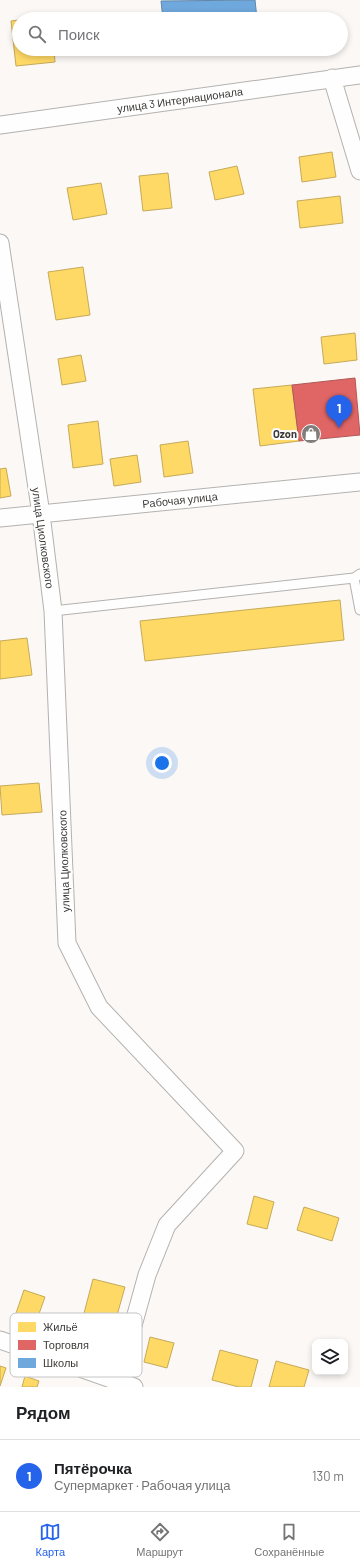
<!DOCTYPE html>
<html lang="ru">
<meta charset="utf-8">
<style>
:root{--surface:#fff;--page:#f2f2f2;--text:#202124;--muted:#757577;--line:#e0e0e0;--accent:#2563eb}
body{margin:0;font-family:Barlow,sans-serif;background:var(--page);color:var(--text)}
.controls{position:absolute;right:12px;bottom:12px;display:grid;overflow:hidden;border-radius:8px;box-shadow:0 2px 6px #0003}
.controls button{width:36px;height:36px;display:grid;place-items:center;padding:0;border:0;border-bottom:1px solid var(--line);background:var(--surface);color:var(--text);font:20px sans-serif}
.you{position:absolute;left:162px;top:763px;width:14px;height:14px;margin:-10px;border:3px solid #fff;border-radius:50%;background:#1a73e8;box-shadow:0 0 0 6px #1a73e833}
.badge{display:grid;place-items:center;width:26px;height:26px;border-radius:50%;background:var(--accent);color:#fff;font-size:13px;font-weight:700}
.pin{position:absolute;translate:-50% -33px;filter:drop-shadow(0 1px 2px #0008)}
.pin::after{content:'';position:absolute;top:21px;width:14px;height:12px;background:inherit;clip-path:polygon(0 0,100% 0,50% 100%)}
.list{margin:0;padding:0;list-style:none}
h2{display:flex;justify-content:space-between;align-items:center;height:52px;margin:0;padding:0 16px;font-size:17px}
h2 small{font-size:13px;font-weight:400;color:var(--muted)}
.list li{display:grid;grid-template-columns:26px 1fr auto;gap:12px;align-items:center;box-sizing:border-box;height:72px;padding:0 16px;border-top:1px solid var(--line)}
.list b{display:block;font-size:15px;white-space:nowrap}
.list p{margin:0;font-size:13px;white-space:nowrap;color:var(--muted)}
.list em{font-size:13px;font-style:normal;color:var(--muted)}
.icon{flex:none;width:22px;height:22px;fill:none;stroke:currentColor;stroke-width:2;stroke-linecap:round;stroke-linejoin:round}
.map{position:relative;flex:none;width:360px;height:1387px;overflow:hidden}
.search{position:absolute;background:var(--surface);box-shadow:0 2px 6px #0003;left:12px;right:12px;top:12px;height:44px;display:flex;align-items:center;gap:10px;box-sizing:border-box;padding:0 14px;border-radius:22px;color:var(--muted);font-size:15px}
.sheet{height:124px;background:var(--surface)}
nav{display:flex;justify-content:space-around;align-items:center;box-sizing:border-box;height:56px;border-top:1px solid var(--line);background:var(--surface);font-size:11px;color:var(--muted)}
nav a{display:grid;justify-items:center;gap:2px}
nav .on{color:var(--accent)}
.map>svg:first-child{display:block}
.homes{fill:#ffd966;stroke:#c5aa58}
.shops{fill:#e06666;stroke:#af5958}
.schools{fill:#6fa8dc;stroke:#6087ab}
.lines{fill:none;stroke-linecap:round;stroke-linejoin:round}
.service-casing{stroke:#b4b2b0;stroke-width:11}
.minor-casing{stroke:#b4b2b0;stroke-width:19}
.service{stroke:#fefefe;stroke-width:9}
.minor{stroke:#fefefe;stroke-width:17}
.labels{text-anchor:middle;stroke-width:4;stroke-linejoin:round;paint-order:stroke}
.street-label{font-size:11px;fill:#3d3b39;stroke:#fff}
.poi-label{font-size:11px;font-weight:bold;fill:#3d3b39;stroke:#fff;text-anchor:end}
.key{fill:#fff;stroke:#c5c4c4;stroke-width:1}
.key-label{font-size:11px;fill:#3d3b39}
</style>
<div class="map">
<svg width="360" height="1387" viewBox="0 0 360 1387">
<rect width="100%" height="100%" fill="#fbf8f5"/>
<path class="homes" d="M19,20V49H54L55,62L16,66L11,21Z
M332,152L336,177L302,182L299,157Z
M237,166L244,194L215,200L209,172Z
M168,173L172,208L143,211L139,176Z
M101,183L107,214L73,220L67,188Z
M340,196L343,223L300,228L297,201Z
M83,267L90,315L56,320L48,272Z
M355,333L357,360L324,364L321,337Z
M81,355L86,381L62,385L58,359Z
M292,385L299,441L260,446L253,389Z
M98,421L103,464L73,468L68,425Z
M188,441L193,473L164,477L160,445Z
M137,455L141,482L114,486L110,459Z
M6,468L11,496L0,498V469Z
M340,600L344,640L145,661L140,621Z
M27,638L32,675L0,679V641Z
M39,783L42,812L2,815L0,786Z
M254,1196L274,1202L267,1229L247,1224Z
M304,1207L339,1218L332,1241L297,1230Z
M93,1279L125,1287L114,1326L83,1317Z
M24,1290L45,1297L35,1325L14,1319Z
M150,1337L174,1343L167,1368L144,1362Z
M220,1350L258,1360L251,1387H239L212,1380Z
M276,1361L309,1370L304,1387H269Z
M0,1366L6,1368L0,1386Z
M25,1376L39,1381L37,1387H22Z"/>
<path class="shops" d="M355,378L360,435L299,441L292,385Z"/>
<path class="schools" d="M255,0L257,19H163L161,1Z"/>
<g class="lines">
<defs>
<path id="service" d="M354,578L360,610
M53,611L354,578L360,574"/>
<path id="minor" d="M332,78L360,171
M0,125L360,75
M0,243L41,514L53,611L67,943L99,1007L235,1151L167,1225L147,1275L116,1387
M0,518L360,482
M0,1340L134,1387"/>
</defs>
<use href="#service" class="service-casing"/>
<use href="#minor" class="minor-casing"/>
<use href="#service" class="service"/>
<use href="#minor" class="minor"/>
</g>
<defs>
<symbol id="shop-disc" viewBox="-11 -11 22 22"><circle r="9.5" fill="#807d7b" stroke="#fff"/><path d="M-5-2.5h2.3a2.7 3.5 0 0 1 5.4 0H5L5.5 6h-11ZM-1.5-2.5h3a1.5 2.3 0 0 0-3 0Z" fill="#fff"/></symbol>
</defs>
<g fill-rule="evenodd">
<use href="#shop-disc" x="300" y="423" width="22" height="22"/>
</g>
<g class="labels">
<g class="street-label">
<text transform="translate(180 100) rotate(-8)" y="4">улица 3 Интернационала</text>
<text transform="translate(180 500) rotate(-6)" y="4">Рабочая улица</text>
<text transform="translate(43 538) rotate(82)" y="4">улица Циолковского</text>
<text transform="translate(64 861) rotate(-92)" y="4">улица Циолковского</text>
</g>
<g class="poi-label">
<text x="297" y="438">Ozon</text>
</g>
</g>
<rect x="10" y="1313" width="132" height="64" rx="6" class="key"/>
<rect x="18" y="1322" width="18" height="10" fill="#ffd966"/>
<rect x="18" y="1340" width="18" height="10" fill="#e06666"/>
<rect x="18" y="1358" width="18" height="10" fill="#6fa8dc"/>
<g class="key-label">
<text x="43" y="1331">Жильё</text>
<text x="43" y="1349">Торговля</text>
<text x="43" y="1367">Школы</text>
</g>
</svg>
<div class="controls">
<button><svg class="icon" aria-label="layers" viewBox="0 0 24 24"><path d="M12 4l9 5-9 5-9-5zM3 14l9 5 9-5"/></svg></button>
</div>
<div class="you"></div>
<div class="pin badge" style="left:339px;top:428px">1</div>
<div class="search"><svg class="icon" aria-label="search" viewBox="0 0 24 24"><circle cx="10" cy="10" r="6"/><path d="M15 15l6 6"/></svg>Поиск</div>
</div>
<section class="sheet">
<h2>Рядом<small></small></h2>
<ul class="list">
<li><span class="badge">1</span><div><b>Пятёрочка</b><p>Супермаркет · Рабочая улица</p></div><em>130 m</em></li>
</ul>
</section>
<nav>
<a class="on"><svg class="icon" aria-label="map" viewBox="0 0 24 24"><path d="M3 6l6-2 6 2 6-2v14l-6 2-6-2-6 2zM9 4v14M15 6v14"/></svg>Карта</a>
<a><svg class="icon" aria-label="directions" viewBox="0 0 24 24"><path d="M12 3l9 9-9 9-9-9zM9 14v-3h6M13 9l2 2-2 2"/></svg>Маршрут</a>
<a><svg class="icon" aria-label="saved" viewBox="0 0 24 24"><path d="M7 4h10v16l-5-4-5 4z"/></svg>Сохранённые</a>
</nav>
